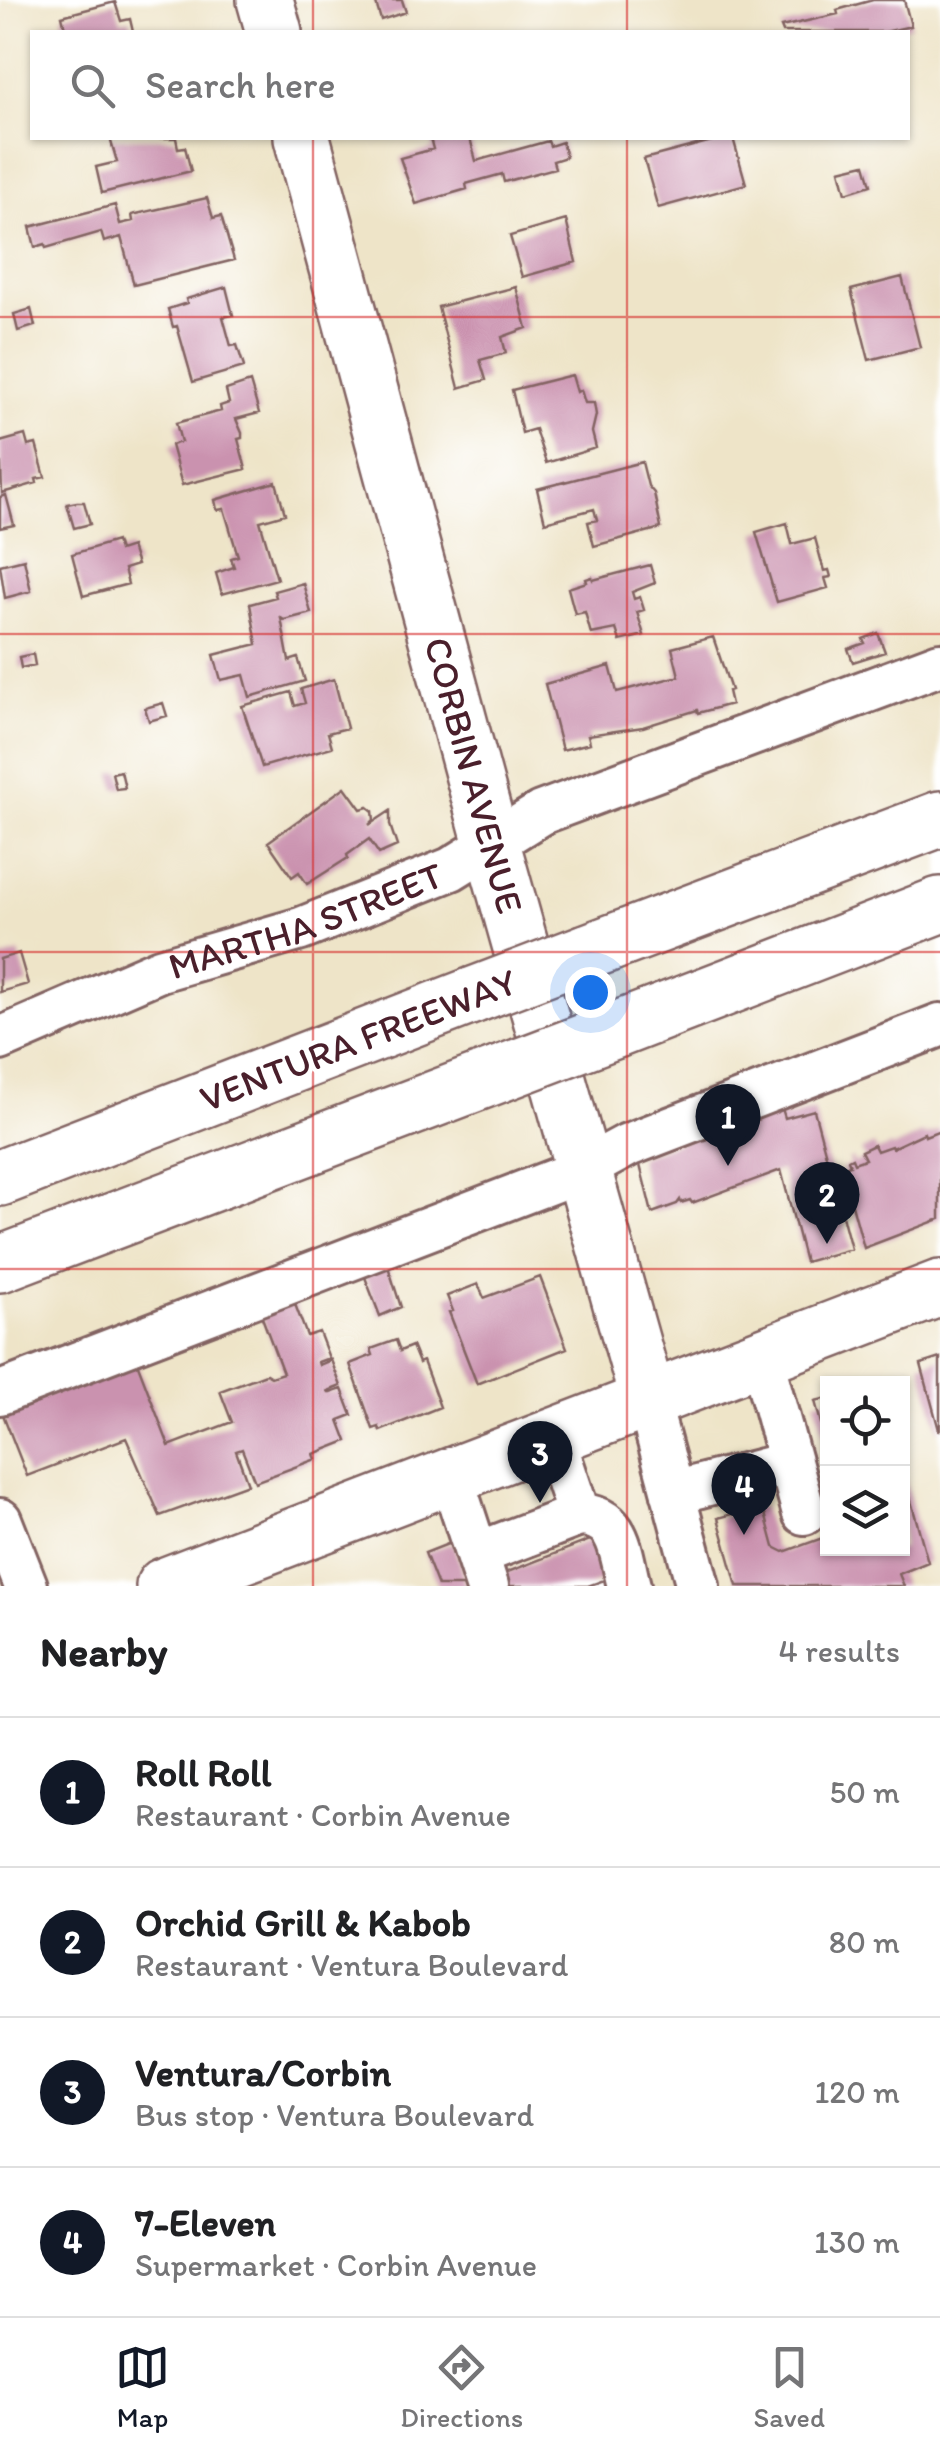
<!DOCTYPE html>
<meta charset="utf-8">
<style>
:root{--surface:#fff;--page:#f2f2f2;--text:#202124;--muted:#757577;--line:#e0e0e0;--accent:#111827}
body{margin:0;font-family:Itim,sans-serif;background:var(--page);color:var(--text)}
.controls{position:absolute;right:30px;bottom:30px;display:grid;overflow:hidden;border-radius:0px;box-shadow:0 2px 8px #0004}
.controls button{width:90px;height:90px;display:grid;place-items:center;padding:0;border:0;border-bottom:2px solid var(--line);background:var(--surface);color:var(--text);font:50px sans-serif}
.you{position:absolute;left:590px;top:992px;width:35px;height:35px;margin:-25px;border:8px solid #fff;border-radius:50%;background:#1a73e8;box-shadow:0 0 0 15px #1a73e833}
.badge{display:grid;place-items:center;width:65px;height:65px;border-radius:50%;background:var(--accent);color:#fff;font-size:32px;font-weight:700}
.pin{position:absolute;translate:-50% -82px;filter:drop-shadow(0 2px 5px #0008)}
.pin::after{content:'';position:absolute;top:52px;width:35px;height:30px;background:inherit;clip-path:polygon(0 0,100% 0,50% 100%)}
.list{margin:0;padding:0;list-style:none}
h2{display:flex;justify-content:space-between;align-items:center;height:130px;margin:0;padding:0 40px;font-size:42px}
h2 small{font-size:32px;font-weight:400;color:var(--muted)}
.list li{display:grid;grid-template-columns:65px 1fr auto;gap:30px;align-items:center;box-sizing:border-box;height:150px;padding:0 40px;border-top:2px solid var(--line)}
.list b{display:block;font-size:38px;white-space:nowrap}
.list p{margin:0;font-size:32px;white-space:nowrap;color:var(--muted)}
.list em{font-size:32px;font-style:normal;color:var(--muted)}
.icon{flex:none;width:55px;height:55px;fill:none;stroke:currentColor;stroke-width:2;stroke-linecap:round;stroke-linejoin:round}
.map{position:relative;flex:none;width:940px;height:1586px;overflow:hidden}
.search{position:absolute;background:var(--surface);box-shadow:0 2px 8px #0004;left:30px;right:30px;top:30px;height:110px;display:flex;align-items:center;gap:25px;box-sizing:border-box;padding:0 35px;border-radius:0px;color:var(--muted);font-size:38px}
.sheet{height:730px;background:var(--surface)}
nav{display:flex;justify-content:space-around;align-items:center;box-sizing:border-box;height:140px;border-top:2px solid var(--line);background:var(--surface);font-size:28px;color:var(--muted)}
nav a{display:grid;justify-items:center;gap:5px}
nav .on{color:var(--accent)}
.map>svg:first-child{display:block}
.building{fill:#ca92af}
.lines{fill:none;stroke-linecap:round;stroke-linejoin:round}
.minor-casing{stroke:#836462;stroke-width:48}
.major-casing{stroke:#836462;stroke-width:60}
.highway-casing{stroke:#836462;stroke-width:60}
.minor{stroke:#fff;stroke-width:42}
.major{stroke:#fff;stroke-width:55}
.highway{stroke:#fff;stroke-width:55}
.highway-bridge-casing{stroke:#836462;stroke-width:60;stroke-linecap:butt}
.highway-bridge{stroke:#fff;stroke-width:55}
.grid{fill:none;stroke:#d62828;stroke-width:2.5;stroke-opacity:0.55}
.labels{text-anchor:middle;stroke-width:9;stroke-linejoin:round;paint-order:stroke}
.street-label{font-size:38px;fill:#4a1f2b;stroke:#fff}
</style>
<div class="map">
<svg width="940" height="1586" viewBox="0 0 940 1586">
<rect width="100%" height="100%" fill="#fff"/>
<filter id="ink" filterUnits="userSpaceOnUse"><feTurbulence type="fractalNoise" baseFrequency=".01" numOctaves="2"/><feDisplacementMap in="SourceGraphic" scale="20" xChannelSelector="R" yChannelSelector="G"/><feConvolveMatrix kernelMatrix="1 2 1 2 8 2 1 2 1" color-interpolation-filters="sRGB"/></filter>
<filter id="wash" filterUnits="userSpaceOnUse"><feTurbulence type="fractalNoise" baseFrequency=".0048" numOctaves="4" result="noise"/><feDisplacementMap in="SourceGraphic" scale="40" xChannelSelector="R" yChannelSelector="G"/><feGaussianBlur stdDeviation="2.25" result="paint"/><feColorMatrix in="noise" values="0 0 0 0 0 0 0 0 0 0 0 0 0 0 0 0 0 1.4 0 .05"/><feComposite in="paint" operator="in"/></filter>
<g filter="url(#wash)">
<rect width="100%" height="100%" fill="#eee4c8"/>
<g id="blocks">
<path class="building" d="M375,0H402L406,12L381,20Z
M873,0H904L911,26L885,32H783L781,27L838,14L837,10Z
M115,2L121,21L130,19L133,32H66L62,16Z
M110,138H176L178,148L185,147L191,171L102,193L96,167L117,162Z
M430,138H470L476,161L548,141L550,146L562,142L566,157L553,161L555,168L504,182L502,174L466,184L467,189L416,204L400,158L433,149Z
M723,138H733L746,184L658,208L644,159Z
M865,164L871,185L846,193L840,170Z
M207,198L213,218L221,216L234,260L134,285L121,237L104,242L101,232L46,248L45,244L35,247L30,227L115,205L120,224L133,221L132,215Z
M566,220L576,262L522,277L510,236Z
M902,277L920,347L869,360L851,290Z
M226,287L233,315L223,317L231,346L237,345L244,367L193,382L177,326L173,327L168,309L187,303L186,299Z
M516,287L527,328L502,337L506,353L480,360L486,380L459,388L438,307Z
M31,309L35,326L18,331L14,314Z
M572,375L577,392L581,390L585,403H594L596,415L592,432L596,448L546,463L535,429L522,433L512,390Z
M250,382L259,413L236,419L242,433V438L238,439L246,469L182,485L171,445L181,442L176,423L221,411L220,406L229,403L226,390Z
M25,435L28,446L36,444L45,477L36,479L37,483L2,493L0,442Z
M642,462L648,486L654,493L661,528L594,546L588,522L597,520L594,509L545,522L537,489Z
M276,482L285,514L260,521L277,579L222,594L216,573L234,567L231,558L238,556L224,509L217,510L215,500Z
M6,495L14,525L0,528V497Z
M77,502H84L90,524L74,528L67,504Z
M787,523L792,544L815,538L824,571L829,570L831,577L825,578L828,588L777,602L756,532Z
M116,541L119,551L131,547L137,565L124,569L128,584L83,596L72,554Z
M24,559L31,591L5,598L0,565Z
M650,565L655,583L632,592L634,599L640,597L644,610L637,612L644,635L620,641L616,629L591,634L585,612L575,614L568,588L587,582L586,579L592,577L593,580Z
M303,583L311,613L284,620L281,618L289,661L298,658L305,681L250,697L244,675L221,680L214,655L257,644L250,604L276,597L274,591Z
M878,633L885,652L853,662L848,649L865,643L863,639Z
M713,637L731,690L728,691L731,704L698,713L697,710L643,727L588,735L590,743L562,750L545,684L610,666L617,692L679,676L672,648Z
M33,654L35,665L21,668L19,657Z
M334,679L347,728L328,733L332,747L262,767L242,706L291,692L295,706L305,703L301,689Z
M163,703L167,716L149,721L145,708Z
M121,771L125,788L116,789L112,773Z
M345,787L361,809L368,807L373,811L374,820L369,825L390,811V825L397,846L379,854L369,839L347,855L348,858L307,884L299,872L292,877L268,842Z
M19,953L28,984L0,992V959Z
M781,1105L785,1118L814,1110L851,1249L805,1262L781,1170L692,1203L690,1200L681,1203L680,1200L677,1204L652,1213L638,1157Z
M940,1130V1219L864,1248L842,1168L850,1165L848,1160L852,1158L854,1163L865,1159L861,1151L874,1145L877,1151L891,1146L892,1148L924,1133L925,1136Z
M387,1263L401,1307L380,1316L363,1272Z
M540,1277L567,1348L477,1384L449,1312L453,1311L447,1296L478,1284L484,1298Z
M293,1299L307,1336L319,1332L329,1358L318,1362L319,1365L331,1360L341,1386L328,1391L330,1393L342,1389L352,1415L339,1420L347,1441L314,1454L316,1459L255,1482L242,1449L236,1451L248,1484L160,1516L126,1438L27,1476L2,1412L136,1360L169,1446L232,1422L220,1391L266,1374L271,1377L283,1373L260,1312Z
M396,1340L400,1351L412,1346L419,1363L423,1361L440,1407L380,1431L379,1427L373,1429L350,1364L373,1355L371,1349Z
M940,1358V1430H939L921,1364Z
M828,1398V1442H826L815,1401Z
M904,1476L928,1562L899,1574L904,1586H737L718,1518L763,1506L774,1547L784,1552L828,1536V1548H902Z
M603,1535L618,1575L588,1586H495L492,1578Z
M453,1542L466,1586H438L425,1553Z"/>
</g>
</g>
<g filter="url(#ink)">
<use href="#blocks" fill-opacity="0" stroke="#836462" stroke-width="2.5"/>
<g class="lines">
<defs>
<g id="minor">
<path id="s1" d="M0,1039L160,970L301,929L451,869L541,813L940,664"/>
<path d="M761,1356L804,1513"/>
<path d="M0,1393L582,1170L628,1145L940,1025"/>
<path d="M648,1400L698,1586"/>
<path d="M553,1437L579,1515C621,1516 620,1552 629,1586"/>
<path d="M451,1476L487,1586"/>
<path d="M673,1493L790,1463"/>
<path d="M0,1520L26,1586"/>
<path d="M477,1554L579,1515"/>
</g>
<g id="major">
<path d="M265,0L274,32"/>
<path id="s2" d="M302,138L492,844L648,1400"/>
<path d="M164,1586L940,1288"/>
</g>
<path id="highway" d="M587,952L940,819
M616,1030L940,905
M0,1178L474,995
M0,1264L500,1074"/>
</defs>
<use href="#minor" class="minor-casing"/>
<use href="#major" class="major-casing"/>
<use href="#highway" class="highway-casing"/>
<use href="#minor" class="minor"/>
<use href="#major" class="major"/>
<use href="#highway" class="highway"/>
<defs>
<path id="highway-bridge" d="M474,995L587,952
M500,1074L616,1030"/>
</defs>
<use href="#highway-bridge" class="highway-bridge-casing"/>
<use href="#highway-bridge" class="highway-bridge"/>
</g>
</g>
<path class="grid" d="M313,0V32M627,0V32M313,138V1586M627,138V1586M0,317H940M0,634H940M0,952H940M0,1269H940"/>
<g class="labels">
<g class="street-label">
<text dy="13" stroke="none"><textPath href="#s2" startOffset="660">CORBIN AVENUE</textPath></text>
<text dy="13" stroke="none"><textPath href="#s1" startOffset="328">MARTHA STREET</textPath></text>
<text transform="translate(358 1040) rotate(-21)" y="13">VENTURA FREEWAY</text>
</g>
</g>
</svg>
<div class="controls">
<button><svg class="icon" aria-label="locate" viewBox="0 0 24 24"><circle cx="12" cy="12" r="6"/><path d="M12 2v4M12 18v4M2 12h4M18 12h4"/></svg></button>
<button><svg class="icon" aria-label="layers" viewBox="0 0 24 24"><path d="M12 4l9 5-9 5-9-5zM3 14l9 5 9-5"/></svg></button>
</div>
<div class="you"></div>
<div class="pin badge" style="left:728px;top:1166px">1</div>
<div class="pin badge" style="left:827px;top:1244px">2</div>
<div class="pin badge" style="left:540px;top:1503px">3</div>
<div class="pin badge" style="left:744px;top:1535px">4</div>
<div class="search"><svg class="icon" aria-label="search" viewBox="0 0 24 24"><circle cx="10" cy="10" r="6"/><path d="M15 15l6 6"/></svg>Search here</div>
</div>
<section class="sheet">
<h2>Nearby<small>4 results</small></h2>
<ul class="list">
<li><span class="badge">1</span><div><b>Roll Roll</b><p>Restaurant · Corbin Avenue</p></div><em>50 m</em></li>
<li><span class="badge">2</span><div><b>Orchid Grill &amp; Kabob</b><p>Restaurant · Ventura Boulevard</p></div><em>80 m</em></li>
<li><span class="badge">3</span><div><b>Ventura/Corbin</b><p>Bus stop · Ventura Boulevard</p></div><em>120 m</em></li>
<li><span class="badge">4</span><div><b>7-Eleven</b><p>Supermarket · Corbin Avenue</p></div><em>130 m</em></li>
</ul>
</section>
<nav>
<a class="on"><svg class="icon" aria-label="map" viewBox="0 0 24 24"><path d="M3 6l6-2 6 2 6-2v14l-6 2-6-2-6 2zM9 4v14M15 6v14"/></svg>Map</a>
<a><svg class="icon" aria-label="directions" viewBox="0 0 24 24"><path d="M12 3l9 9-9 9-9-9zM9 14v-3h6M13 9l2 2-2 2"/></svg>Directions</a>
<a><svg class="icon" aria-label="saved" viewBox="0 0 24 24"><path d="M7 4h10v16l-5-4-5 4z"/></svg>Saved</a>
</nav>
